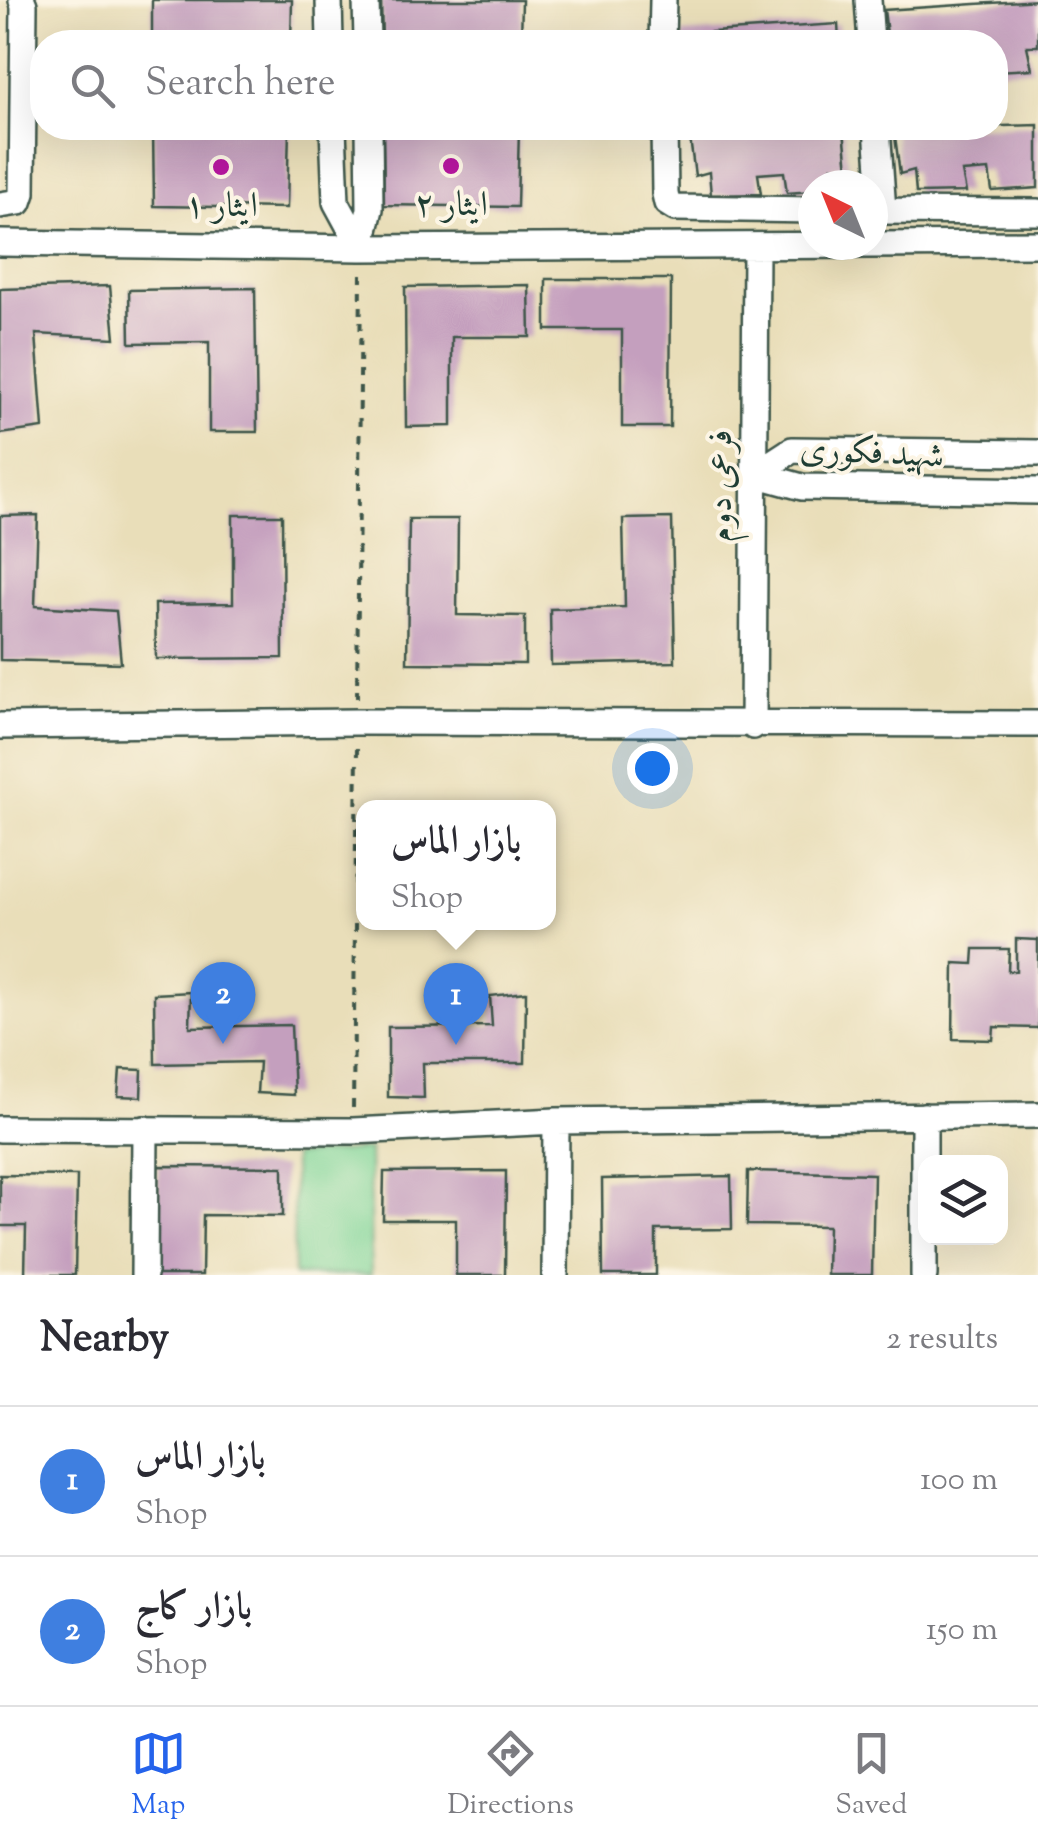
<!DOCTYPE html>
<meta charset="utf-8">
<style>
:root{--surface:#fff;--page:#f7f7f7;--text:#2b2b33;--muted:#7c7c81;--line:#e1e1e2;--accent:#2563eb}
body{margin:0;font-family:"Sorts Mill Goudy",Amiri,serif;background:var(--page);color:var(--text)}
.controls{position:absolute;right:30px;bottom:30px;display:grid;overflow:hidden;border-radius:20px;box-shadow:0 10px 40px #0002}
.controls button{width:90px;height:90px;display:grid;place-items:center;padding:0;border:0;border-bottom:2px solid var(--line);background:var(--surface);color:var(--text);font:50px sans-serif}
.compass{position:absolute;left:798px;top:170px;width:90px;height:90px;border-radius:50%;background:var(--surface);box-shadow:0 10px 40px #0002;rotate:317deg}
.you{position:absolute;left:652px;top:768px;width:35px;height:35px;margin:-25px;border:8px solid #fff;border-radius:50%;background:#1a73e8;box-shadow:0 0 0 15px #1a73e833}
.badge{display:grid;place-items:center;width:65px;height:65px;border-radius:50%;background:var(--accent);color:#fff;font-size:32px;font-weight:700}
.pin{position:absolute;translate:-50% -82px;filter:drop-shadow(0 2px 5px #0008)}
.pin::after{content:'';position:absolute;top:52px;width:35px;height:30px;background:inherit;clip-path:polygon(0 0,100% 0,50% 100%)}
.popup{position:absolute;left:356px;top:800px;width:200px;height:130px;box-sizing:border-box;display:grid;place-content:center;border-radius:20px;background:var(--surface);filter:drop-shadow(0 2px 8px #0005);font-size:32px;white-space:nowrap;color:var(--muted)}
.popup b{font-size:38px;color:var(--text)}
.popup::after{content:'';position:absolute;left:50%;top:100%;margin-left:-20px;border:20px solid transparent;border-top-color:var(--surface)}
.list{margin:0;padding:0;list-style:none}
h2{display:flex;justify-content:space-between;align-items:center;height:130px;margin:0;padding:0 40px;font-size:42px}
h2 small{font-size:32px;font-weight:400;color:var(--muted)}
.list li{display:grid;grid-template-columns:65px 1fr auto;gap:30px;align-items:center;box-sizing:border-box;height:150px;padding:0 40px;border-top:2px solid var(--line)}
.list b{display:block;font-size:38px;white-space:nowrap}
.list p{margin:0;font-size:32px;white-space:nowrap;color:var(--muted)}
.list em{font-size:32px;font-style:normal;color:var(--muted)}
.icon{flex:none;width:55px;height:55px;fill:none;stroke:currentColor;stroke-width:2;stroke-linecap:round;stroke-linejoin:round}
.map{position:relative;flex:none;width:1038px;height:1275px;overflow:hidden}
.search{position:absolute;background:var(--surface);box-shadow:0 10px 40px #0002;left:30px;right:30px;top:30px;height:110px;display:flex;align-items:center;gap:25px;box-sizing:border-box;padding:0 35px;border-radius:40px;color:var(--muted);font-size:38px}
.sheet{height:430px;background:var(--surface)}
nav{display:flex;justify-content:space-around;align-items:center;box-sizing:border-box;height:140px;border-top:2px solid var(--line);background:var(--surface);font-size:28px;color:var(--muted)}
nav a{display:grid;justify-items:center;gap:5px}
nav .on{color:var(--accent)}
.map>svg:first-child{display:block}
.green{fill:#80d598;stroke:#508966;stroke-width:2.5}
.building{fill:#c49fbe}
.lines{fill:none;stroke-linecap:round;stroke-linejoin:round}
.street-casing{stroke:#3d5548;stroke-width:30}
.path{stroke:#3d5548;stroke-width:4;stroke-dasharray:8 8;stroke-linecap:butt}
.street{stroke:#fff;stroke-width:25}
.poi-dot{fill:#b5179e;stroke:#fcf5e5;stroke-width:4}
.labels{text-anchor:middle;stroke-width:8;stroke-linejoin:round;paint-order:stroke}
.poi-label{font-size:35px;fill:#1f3d34;stroke:#fcf5e5}
.street-label{font-size:35px;fill:#1f3d34;stroke:#fcf5e5}
</style>
<div class="map">
<svg width="1038" height="1275" viewBox="0 0 1038 1275">
<rect width="100%" height="100%" fill="#fcf5e5"/>
<filter id="ink" filterUnits="userSpaceOnUse"><feTurbulence type="fractalNoise" baseFrequency=".01" numOctaves="2"/><feDisplacementMap in="SourceGraphic" scale="20" xChannelSelector="R" yChannelSelector="G"/><feConvolveMatrix kernelMatrix="1 2 1 2 8 2 1 2 1" color-interpolation-filters="sRGB"/></filter>
<filter id="wash" filterUnits="userSpaceOnUse"><feTurbulence type="fractalNoise" baseFrequency=".0048" numOctaves="4" result="noise"/><feDisplacementMap in="SourceGraphic" scale="40" xChannelSelector="R" yChannelSelector="G"/><feGaussianBlur stdDeviation="2.25" result="paint"/><feColorMatrix in="noise" values="0 0 0 0 0 0 0 0 0 0 0 0 0 0 0 0 0 1.4 0 .05"/><feComposite in="paint" operator="in"/></filter>
<g filter="url(#wash)">
<rect width="100%" height="100%" fill="#e9deb9"/>
<path class="green" d="M369,1149L371,1275H294L293,1156Z"/>
<g id="blocks">
<path class="building" d="M152,0H292L291,42H152Z
M381,0H522L521,42H382Z
M1038,0V46H1027L1032,69L996,71V42H888L884,10Z
M838,24L839,42H683L682,34Z
M1038,125V188L992,191L989,170L962,172L966,192L916,193L914,170L900,174L894,129Z
M153,128H289L287,208L154,206Z
M383,128H519L517,207L384,205Z
M844,130L848,169L832,167L836,185H813V191L787,193L784,172L758,174L761,194L711,195L709,172L695,176L689,131Z
M546,279H671L670,427H622V330H546Z
M529,285L530,337H452V426L406,427L405,287Z
M110,286L115,338L36,334L43,428L0,434V289Z
M255,288L257,432H209V342L130,343L129,290Z
M38,515L35,606L116,611L121,663L0,660V516Z
M233,515H282L283,658L156,659L155,604L233,603Z
M672,518L675,662L551,665L550,609L625,607L623,519Z
M409,519H458L457,615L525,616V664L407,663Z
M1016,939L1038,940V1028L994,1027L993,1040L953,1039L954,963L973,964L974,949H1009L1008,971H1016Z
M191,992L190,1027L291,1025L294,1095L257,1093L259,1062L155,1064L154,994Z
M526,992L525,1063H423L424,1098L388,1097V1027L492,1026L490,996Z
M120,1069L142,1070L141,1097L118,1096Z
M158,1166L283,1167V1216L203,1215L202,1275H157Z
M506,1171L505,1275H456V1220H383L384,1172Z
M748,1171L874,1174L872,1275H827L828,1226L747,1225Z
M0,1175L77,1176L75,1275H25L26,1226H0Z
M731,1176L732,1229L656,1230V1275H603L602,1179Z"/>
</g>
</g>
<g filter="url(#ink)">
<use href="#blocks" fill-opacity="0" stroke="#3d5548" stroke-width="2.5"/>
<g class="lines">
<defs>
<path id="street" d="M329,0L330,42
M366,0L367,42
M868,0L871,42
M662,42L663,0
M333,128L336,202L361,248
M664,128L665,194L667,203L675,208L813,210
M877,128L883,211
M0,205L19,202L22,193L24,5L22,0
M873,211L1038,212
M0,243L361,248L1038,244
M361,248L370,209L369,128
M755,474L792,450L1038,453
M755,474L802,487L1038,491
M0,726L357,722L1038,724
M753,726L756,247
M0,1129L353,1131L556,1121L1038,1115
M144,1275L145,1129
M555,1275L556,1121
M924,1275V1116"/>
</defs>
<use href="#street" class="street-casing"/>
<path class="path" d="M357,698L361,273
M353,1108L357,748"/>
<use href="#street" class="street"/>
</g>
</g>
<g class="poi-dot">
<circle cx="451" cy="166" r="10"/>
<circle cx="221" cy="167" r="10"/>
</g>
<g class="labels">
<g class="poi-label">
<text x="451" y="215">ایثار ۲</text>
<text x="221" y="216">ایثار ۱</text>
</g>
<g class="street-label">
<text transform="translate(872 451) rotate(3)" y="12">شهید فکوری</text>
<text transform="translate(719 486) rotate(-90)" y="12">فرعی دوم</text>
</g>
</g>
</svg>
<div class="controls">
<button><svg class="icon" aria-label="layers" viewBox="0 0 24 24"><path d="M12 4l9 5-9 5-9-5zM3 14l9 5 9-5"/></svg></button>
</div>
<svg class="compass" viewBox="-18 -18 36 36"><path d="M0-13l5 13h-10z" fill="#e53935"/><path d="M0 13l5-13h-10z" fill="#7c7c81"/></svg>
<div class="you"></div>
<div class="pin badge" style="left:456px;top:1045px;background:#3f7fe0">1</div>
<div class="popup"><b>بازار الماس</b>Shop</div>
<div class="pin badge" style="left:223px;top:1044px;background:#3f7fe0">2</div>
<div class="search"><svg class="icon" aria-label="search" viewBox="0 0 24 24"><circle cx="10" cy="10" r="6"/><path d="M15 15l6 6"/></svg>Search here</div>
</div>
<section class="sheet">
<h2>Nearby<small>2 results</small></h2>
<ul class="list">
<li><span class="badge" style="background:#3f7fe0">1</span><div><b>بازار الماس</b><p>Shop</p></div><em>100 m</em></li>
<li><span class="badge" style="background:#3f7fe0">2</span><div><b>بازار کاج</b><p>Shop</p></div><em>150 m</em></li>
</ul>
</section>
<nav>
<a class="on"><svg class="icon" aria-label="map" viewBox="0 0 24 24"><path d="M3 6l6-2 6 2 6-2v14l-6 2-6-2-6 2zM9 4v14M15 6v14"/></svg>Map</a>
<a><svg class="icon" aria-label="directions" viewBox="0 0 24 24"><path d="M12 3l9 9-9 9-9-9zM9 14v-3h6M13 9l2 2-2 2"/></svg>Directions</a>
<a><svg class="icon" aria-label="saved" viewBox="0 0 24 24"><path d="M7 4h10v16l-5-4-5 4z"/></svg>Saved</a>
</nav>
